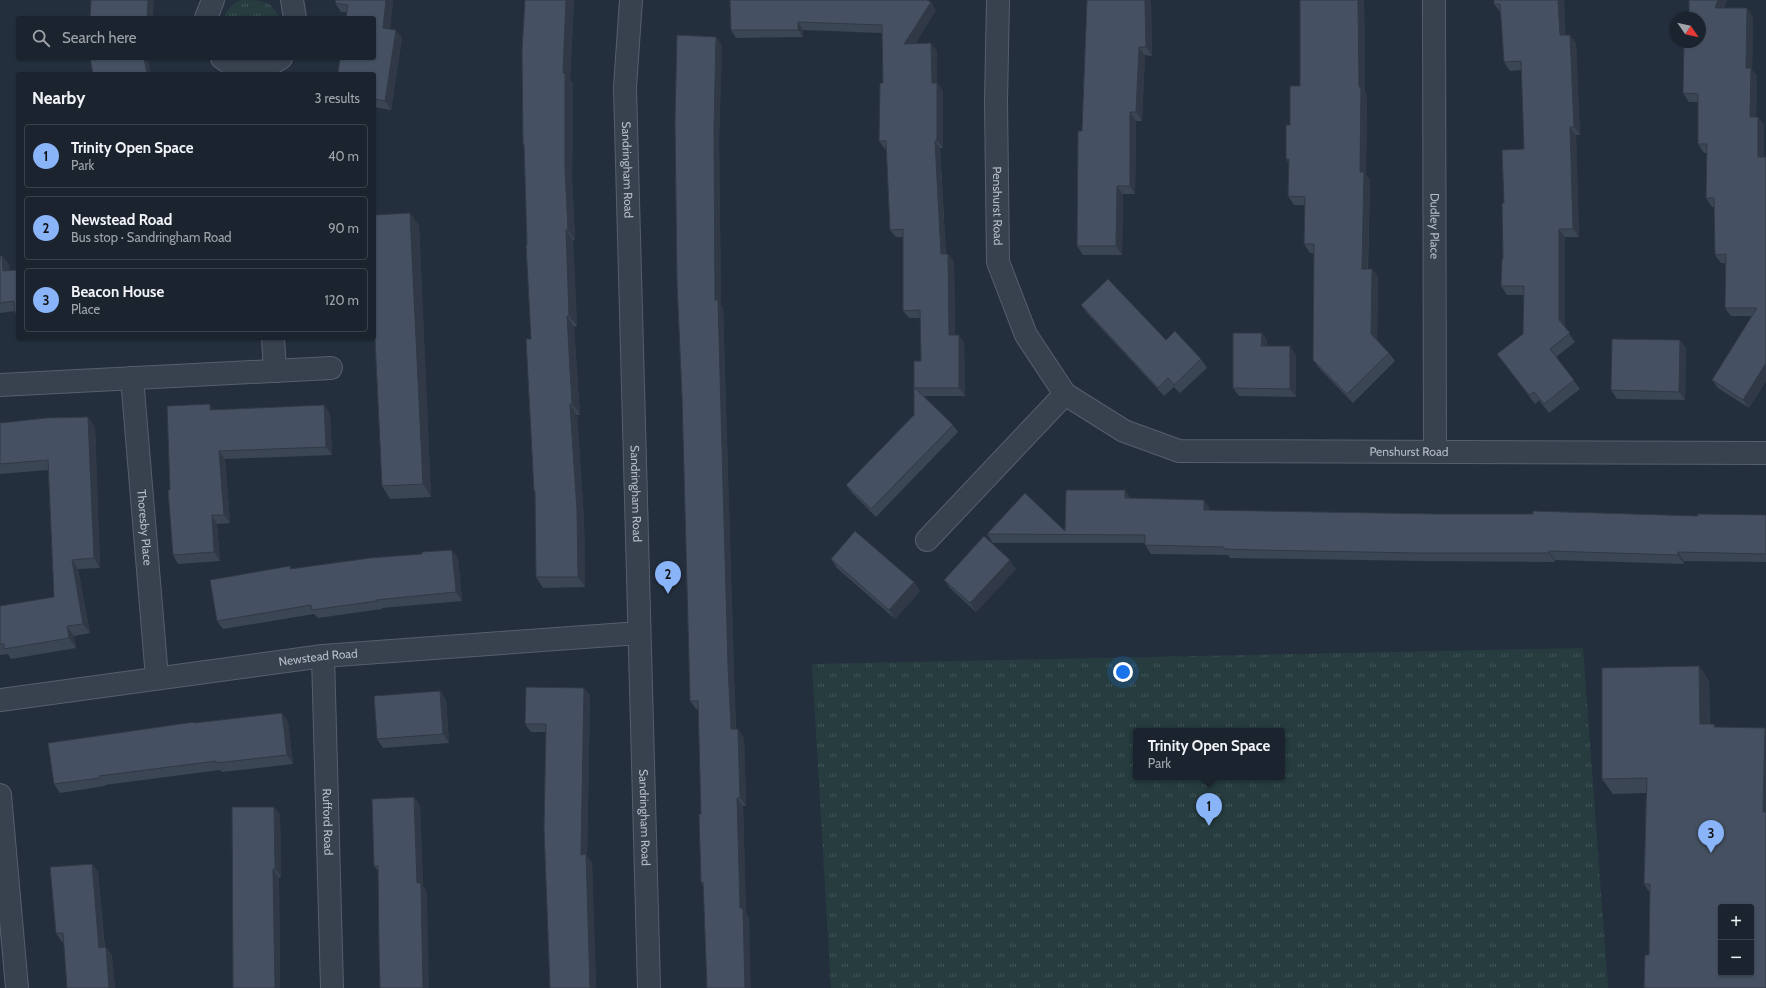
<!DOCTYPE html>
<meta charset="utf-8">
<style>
:root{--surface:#1b232e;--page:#242b36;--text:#f1f3f6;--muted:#a0a4aa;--line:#39404a;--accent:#8ab4f8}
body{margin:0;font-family:Cabin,sans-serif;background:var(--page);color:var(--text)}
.controls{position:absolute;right:12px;bottom:12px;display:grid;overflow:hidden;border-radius:4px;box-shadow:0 1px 3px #0004}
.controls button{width:36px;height:36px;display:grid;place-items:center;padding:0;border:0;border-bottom:1px solid var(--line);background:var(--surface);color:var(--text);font:20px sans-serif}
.compass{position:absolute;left:1670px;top:12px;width:36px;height:36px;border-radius:50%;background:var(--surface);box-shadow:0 1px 3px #0004;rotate:124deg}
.you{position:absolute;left:1123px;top:672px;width:14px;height:14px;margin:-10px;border:3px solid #fff;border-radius:50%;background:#1a73e8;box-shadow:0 0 0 6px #1a73e833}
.badge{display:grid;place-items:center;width:26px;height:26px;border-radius:50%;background:var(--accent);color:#111;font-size:13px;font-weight:700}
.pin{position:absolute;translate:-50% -33px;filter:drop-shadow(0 1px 2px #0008)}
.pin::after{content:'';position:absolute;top:21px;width:14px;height:12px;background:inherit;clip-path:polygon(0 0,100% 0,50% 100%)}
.popup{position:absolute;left:1133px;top:728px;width:152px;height:52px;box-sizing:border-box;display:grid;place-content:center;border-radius:4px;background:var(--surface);filter:drop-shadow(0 1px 3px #0005);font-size:13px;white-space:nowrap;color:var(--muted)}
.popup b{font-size:15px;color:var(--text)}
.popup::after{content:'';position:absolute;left:50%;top:100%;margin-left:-8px;border:8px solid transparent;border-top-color:var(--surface)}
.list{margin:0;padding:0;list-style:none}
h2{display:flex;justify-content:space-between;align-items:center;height:52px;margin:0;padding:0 16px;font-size:17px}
h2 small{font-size:13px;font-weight:400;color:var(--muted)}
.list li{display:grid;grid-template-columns:26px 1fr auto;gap:12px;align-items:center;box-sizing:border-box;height:64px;margin:0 8px 8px;padding:0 8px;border:1px solid var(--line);border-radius:4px}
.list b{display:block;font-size:15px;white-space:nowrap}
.list p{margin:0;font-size:13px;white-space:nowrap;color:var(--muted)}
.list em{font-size:13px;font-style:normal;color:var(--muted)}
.icon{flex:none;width:22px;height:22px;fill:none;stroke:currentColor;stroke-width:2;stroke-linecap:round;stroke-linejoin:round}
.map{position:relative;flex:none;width:1766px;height:988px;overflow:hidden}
.search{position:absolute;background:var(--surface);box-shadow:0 1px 3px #0004;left:16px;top:16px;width:360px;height:44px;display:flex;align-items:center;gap:10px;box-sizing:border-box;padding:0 14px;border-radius:4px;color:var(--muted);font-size:15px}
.panel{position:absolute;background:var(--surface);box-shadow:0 1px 3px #0004;left:16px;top:72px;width:360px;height:268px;border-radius:4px}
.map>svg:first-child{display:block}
.grass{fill:url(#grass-tufts);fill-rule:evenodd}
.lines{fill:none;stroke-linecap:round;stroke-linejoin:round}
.street-casing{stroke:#565f6c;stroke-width:24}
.street{stroke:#38414e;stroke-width:22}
.wall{fill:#3b4654}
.shaded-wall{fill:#303945}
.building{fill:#455162;stroke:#303945;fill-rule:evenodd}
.labels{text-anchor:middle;stroke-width:3.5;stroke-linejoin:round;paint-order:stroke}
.street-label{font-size:12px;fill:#b4bcc9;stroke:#1d2633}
</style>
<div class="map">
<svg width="1766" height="988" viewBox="0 0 1766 988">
<defs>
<pattern id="grass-tufts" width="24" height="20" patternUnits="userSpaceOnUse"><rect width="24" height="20" fill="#263c3f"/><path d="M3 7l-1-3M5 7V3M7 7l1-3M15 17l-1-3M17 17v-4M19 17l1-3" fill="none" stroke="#435659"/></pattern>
</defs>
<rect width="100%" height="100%" fill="#242f3e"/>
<path class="grass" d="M240,0C258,0 273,0 279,18H224C227,10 232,4 240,0Z
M1583,648L1608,988H831L812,664ZM1136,731H1282V777H1136Z"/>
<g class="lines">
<defs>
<g id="street">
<path d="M292,0L295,18"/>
<path id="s1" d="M631,0L625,87L649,988"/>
<path id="s2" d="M998,0L996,101L998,262L1026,335L1065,394L1124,431L1179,451L1766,453"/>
<path id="s3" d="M1434,0L1435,452"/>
<path d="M206,18L213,0"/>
<path d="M222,58C242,74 260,72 281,58"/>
<path d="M273,338L275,371"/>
<path id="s4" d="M132,378L157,678"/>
<path d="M0,385L331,368"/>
<path d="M927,540L1065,394"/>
<path id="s5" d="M323,656L332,988"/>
<path id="s6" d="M0,700L323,656L639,633"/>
<path d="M0,795L17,988"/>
</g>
</defs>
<use href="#street" class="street-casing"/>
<use href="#street" class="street"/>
</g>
<path class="wall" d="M336,0H393L390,29L402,38L391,110L374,107V74L347,12H341L335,3Z
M525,0H574L570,80L573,83L572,179L575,240H573L577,326L574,327L580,415H577L584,520L585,587L543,588L536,577L535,494L534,491L531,339L524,146L523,144Z
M730,0L936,10L915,44L937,51V83L943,91V148H940L946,254H948L954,262L955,335L964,342L965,396H923L953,425L958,432L876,517L852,493L846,485L914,415V361H921L920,318H909L903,311V237H896L890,230L886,149H885L879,141L883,83L882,33L803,30V37L736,38L731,30Z
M1087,0H1151L1152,56L1145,55L1142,121H1136L1135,194H1123L1122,255H1083L1077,246Z
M1300,0H1364L1365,92L1367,95L1366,175L1370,180L1368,269H1372L1378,277L1377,340L1389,353L1395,361L1353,403L1319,368L1313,360L1314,253H1310L1304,244L1305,205H1294L1288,196L1289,163L1286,159L1290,125L1300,86Z
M1494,0H1564L1565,35L1576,43L1580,135H1576L1579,237H1565V328L1575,342L1556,357L1580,389L1549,413L1539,400L1535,404L1497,354L1523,334L1524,295H1507L1501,286L1503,259L1504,203L1524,149L1522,70L1510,71L1504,62L1501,12H1500L1494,4Z
M1727,0L1724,8L1753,17L1752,70L1757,76L1756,117H1758L1764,125V157H1766V381L1749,408L1718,388L1712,380L1752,316H1731L1725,308V263H1721L1715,255L1714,207H1712L1706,198L1707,153H1704L1698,144V102H1689L1683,93L1700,42Z
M722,45L719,139L721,305L723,308L734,674L736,729L744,738L746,806H743L746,913L749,917L703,886L701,882V814L698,709H696L690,701Z
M419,225L431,497L390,499L382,486Z
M0,256H2L9,265V270H18V317L15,313V311L0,313Z
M1081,305L1166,340L1201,359L1207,368L1180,393L1174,387L1164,396L1087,313Z
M1262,333L1267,341V346L1296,355V397L1239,396L1233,388Z
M1686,348L1685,400L1617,399L1611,390Z
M210,404L213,410L324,405L330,414L332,455L225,459L230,523L217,524L220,561L178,564L173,555L170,490Z
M0,423L95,427L100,568L78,569L90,633L74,636L76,648L11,659L8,654L0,655V606L54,597L48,470L0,474Z
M1131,498L1204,500L1210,509V510L1438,514L1698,516L1766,515V562L1684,561V564L1555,560V562L1423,561L1230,558L1228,555L1151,554L1145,545V543H993L987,534L1065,531Z
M458,558L462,601L382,608V609L318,618L314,614L223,629L217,621L290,566L291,569Z
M831,559L914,582L920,591L895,619L837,568Z
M1016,569L976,612L950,588L944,580Z
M1699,666L1709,681L1710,724H1714L1716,727L1765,728L1766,730V988L1649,955L1650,893L1644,884L1646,793L1613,794L1602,779Z
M584,688L590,696L587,856L592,863L596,988L546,732H531L525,724Z
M440,691L446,700L449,743L383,748L377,739Z
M282,713L288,722L293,764L222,772L220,770L105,785V786L60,793L54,784L195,723Z
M414,797L420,806L423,886L427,892L378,871L374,866Z
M274,807L280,815L281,877L279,878L280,988H233Z
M92,864L98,872L105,948L106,947L112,956L115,988H67L64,941L62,942L56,933Z"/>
<path class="shaded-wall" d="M148,0H154L153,18H147Z
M386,0H393L389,36L383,28Z
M566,0H574L570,80L573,83L572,179L575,240L568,230L565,169L563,73Z
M1145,0H1151L1152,56L1146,47Z
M1358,0H1364L1365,92L1367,95L1366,175L1370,180L1367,277L1362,269L1359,87Z
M1558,0H1564L1566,44L1560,35Z
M1718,0H1727L1721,16L1715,8Z
M931,2L936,10L910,52L904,44Z
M1747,8L1753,17L1752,70L1757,76L1756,125L1750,117L1746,68Z
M798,22L803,30V37L798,30Z
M396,30L402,38L391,110L385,101Z
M1570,35L1576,43L1580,135L1574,127Z
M716,37L722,45L719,139L721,305L723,308L734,674L736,738L731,729L728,665L715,300L714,130Z
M931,43L937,51V91L932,83Z
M1139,47L1145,55L1142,121L1136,112Z
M144,58H148L151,74H147Z
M937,83L943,91V148L937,141Z
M1130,112L1136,121L1135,194L1130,186Z
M1758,117L1764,125V165L1758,157Z
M1570,127L1576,135L1579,237L1573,229Z
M935,141L940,148L946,262L941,254Z
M1117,186L1123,194L1122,255L1116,246Z
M410,213L419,225L431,497L423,484Z
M1559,229L1565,237V329L1559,320Z
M566,230L573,240L577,326L569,316Z
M948,254L954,262L955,343L949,335Z
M2,256L9,265L10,280L3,271Z
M1372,269L1378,277L1377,343L1371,334Z
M567,316L574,327L580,415L572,404Z
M1262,333L1267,341V354L1261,346Z
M959,335L964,342L965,396L959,388Z
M1680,340L1686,348L1685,400L1679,392Z
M1290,346L1296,355V397L1290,389Z
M1766,363V381L1749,408L1743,400Z
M210,404L215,413L210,410Z
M570,404L577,415L584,520L585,587L578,577Z
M324,405L330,414L332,455L326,447Z
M88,417L95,427L100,568L94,558Z
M219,451L225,459L230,523L224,515Z
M1125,490L1131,498H1125Z
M1204,500L1210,509V519L1204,510Z
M212,515L217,524L220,561L214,552Z
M452,550L458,558L462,601L456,592Z
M1549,551L1555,560V562L1549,553Z
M1678,552L1684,561V564L1678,555Z
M72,560L78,569L90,633L83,624Z
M1010,560L1016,569L976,612L970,603Z
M914,582L920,591L895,619L889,610Z
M67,626L74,636L76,648L69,638Z
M1699,666L1709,681L1710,739L1700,724Z
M584,688L590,696L587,856L592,863L596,988H590L581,855Z
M440,691L446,700L449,743L443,734Z
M282,713L288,722L293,764L287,755Z
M1765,728L1766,730V815L1763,812Z
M738,729L744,738L746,806L740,798Z
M414,797L420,806L423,886L427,892L429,988H423L417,883Z
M737,798L743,806L746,913L749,917L751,988H745L740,908Z
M274,807L280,815L281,877L275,869Z
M92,864L98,872L105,956L99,948Z
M273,869L279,878L280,988H275Z
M106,947L112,956L115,988H109Z"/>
<path class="building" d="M91,0H148L147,18H90Z
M336,0H386L383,28L396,30L385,101L374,99V74H338L340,58H374V18H346L348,5L335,3Z
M525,0H566L563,73H565V169L568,230H566L569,316H567L572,404H570L577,510L578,577H536L535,491H534L526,339H531L526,245H527L524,144H523L522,50Z
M730,0H927L931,2L904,44L931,43L932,83H937V141H935L941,254H948L949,335H959V388H915L953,425L871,509L846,485L914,415V361H921L920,310L903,311V229L890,230L886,141H879L880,83H883L882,25L798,22V30H731Z
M1087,0H1145L1146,47H1139L1136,112H1130V186H1117L1116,246H1077L1078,131H1082Z
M1300,0H1358L1359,87H1361L1360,172H1364L1362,269H1372L1371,334L1389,353L1347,394L1313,360L1314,244H1304L1305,197L1288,196L1289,159H1286V125H1290V86H1300Z
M1494,0H1558L1560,35H1570L1574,127H1570L1573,229H1559V320L1570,333L1550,349L1574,380L1544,404L1534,392L1529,395L1497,354L1523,334L1524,286H1501L1502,259H1503L1502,203H1504L1502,150L1524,149L1521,61L1504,62L1500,4H1494Z
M1689,0H1718L1715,8H1747L1746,68H1751L1750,117H1758V157H1766V363L1743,400L1712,380L1757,308H1725L1726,254L1715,255L1714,198H1706L1707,144H1698V94L1683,93L1684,42H1700V18H1689Z
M677,35L716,37L714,130L715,300H718L728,665L731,729H738L740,798H737L740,908H743L745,988H707L703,882H701L699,814H701L698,701H690L682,396L677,283L675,120Z
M90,58H144L147,74H93Z
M410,213L423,484L382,486L374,318V215Z
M0,256H2L3,271L18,270V313H15L14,301L0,303Z
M1108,279L1166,340L1175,331L1201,359L1174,385L1168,378L1158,388L1081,305Z
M1233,333H1262L1261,346H1290V389L1233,388Z
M1612,339L1680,340L1679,392L1611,390Z
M210,404V410L324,405L326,447L219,451L224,515H212L214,552L173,555L168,490H170L167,406Z
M88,417L94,558L72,560L83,624L67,626L69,638L4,649V644H0V606L54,597L48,460L0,464V423L46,418Z
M1066,490H1125V498L1204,500V510L1438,514H1533V511L1698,516V514L1766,515V554L1678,552V555L1549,551V553H1417L1257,550L1224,549V547L1145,545V535L987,534L1025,493L1065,531Z
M855,531L914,582L889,610L831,559Z
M984,536L1010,560L970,603L944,580Z
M452,550L456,592L376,600L377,601L312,610L311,605L217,621L210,580L290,566V569L370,558L422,554V552Z
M1699,666L1700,724H1714V727L1765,728L1763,812H1766V988H1644L1645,955H1649L1650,884H1644L1647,778L1602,779V668ZM1721,907H1751V973H1721Z
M526,687L584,688L581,855L586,854L590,988H550L544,829L546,724H525Z
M440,691L443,734L377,739L374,696Z
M282,713L287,755L216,763V761L99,776L100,778L54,784L48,743L194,722V723Z
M414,797L417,883H421L423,988H380L379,950L378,866H374L372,799Z
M232,807H274L275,869H273L275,988H233Z
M92,864L99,948L106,947L109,988H67L63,933H56L50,867Z"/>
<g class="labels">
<g class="street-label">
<text dy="4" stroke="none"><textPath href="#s1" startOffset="170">Sandringham Road</textPath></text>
<text dy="4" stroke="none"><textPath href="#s2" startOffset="206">Penshurst Road</textPath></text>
<text dy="4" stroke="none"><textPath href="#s3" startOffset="226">Dudley Place</textPath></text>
<text dy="4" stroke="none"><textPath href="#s2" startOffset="769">Penshurst Road</textPath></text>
<text dy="4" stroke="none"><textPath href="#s1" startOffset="494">Sandringham Road</textPath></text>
<text dy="4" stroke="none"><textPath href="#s4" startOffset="150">Thoresby Place</textPath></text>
<text dy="4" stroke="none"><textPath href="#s6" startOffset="321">Newstead Road</textPath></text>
<text dy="4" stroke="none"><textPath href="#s1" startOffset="818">Sandringham Road</textPath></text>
<text dy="4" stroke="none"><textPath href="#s5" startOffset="166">Rufford Road</textPath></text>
</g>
</g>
</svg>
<div class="controls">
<button>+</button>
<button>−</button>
</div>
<svg class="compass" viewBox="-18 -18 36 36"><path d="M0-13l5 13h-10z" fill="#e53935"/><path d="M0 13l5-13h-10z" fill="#a0a4aa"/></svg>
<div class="you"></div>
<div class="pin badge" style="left:1209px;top:826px">1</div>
<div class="popup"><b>Trinity Open Space</b>Park</div>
<div class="pin badge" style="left:668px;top:594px">2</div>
<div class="pin badge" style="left:1711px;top:853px">3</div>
<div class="search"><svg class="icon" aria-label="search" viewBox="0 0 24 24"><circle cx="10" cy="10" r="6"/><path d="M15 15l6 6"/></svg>Search here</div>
<section class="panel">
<h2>Nearby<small>3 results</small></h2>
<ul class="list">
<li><span class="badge">1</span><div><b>Trinity Open Space</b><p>Park</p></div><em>40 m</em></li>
<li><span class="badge">2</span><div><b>Newstead Road</b><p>Bus stop · Sandringham Road</p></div><em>90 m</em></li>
<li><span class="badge">3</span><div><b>Beacon House</b><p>Place</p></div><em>120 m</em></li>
</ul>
</section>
</div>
